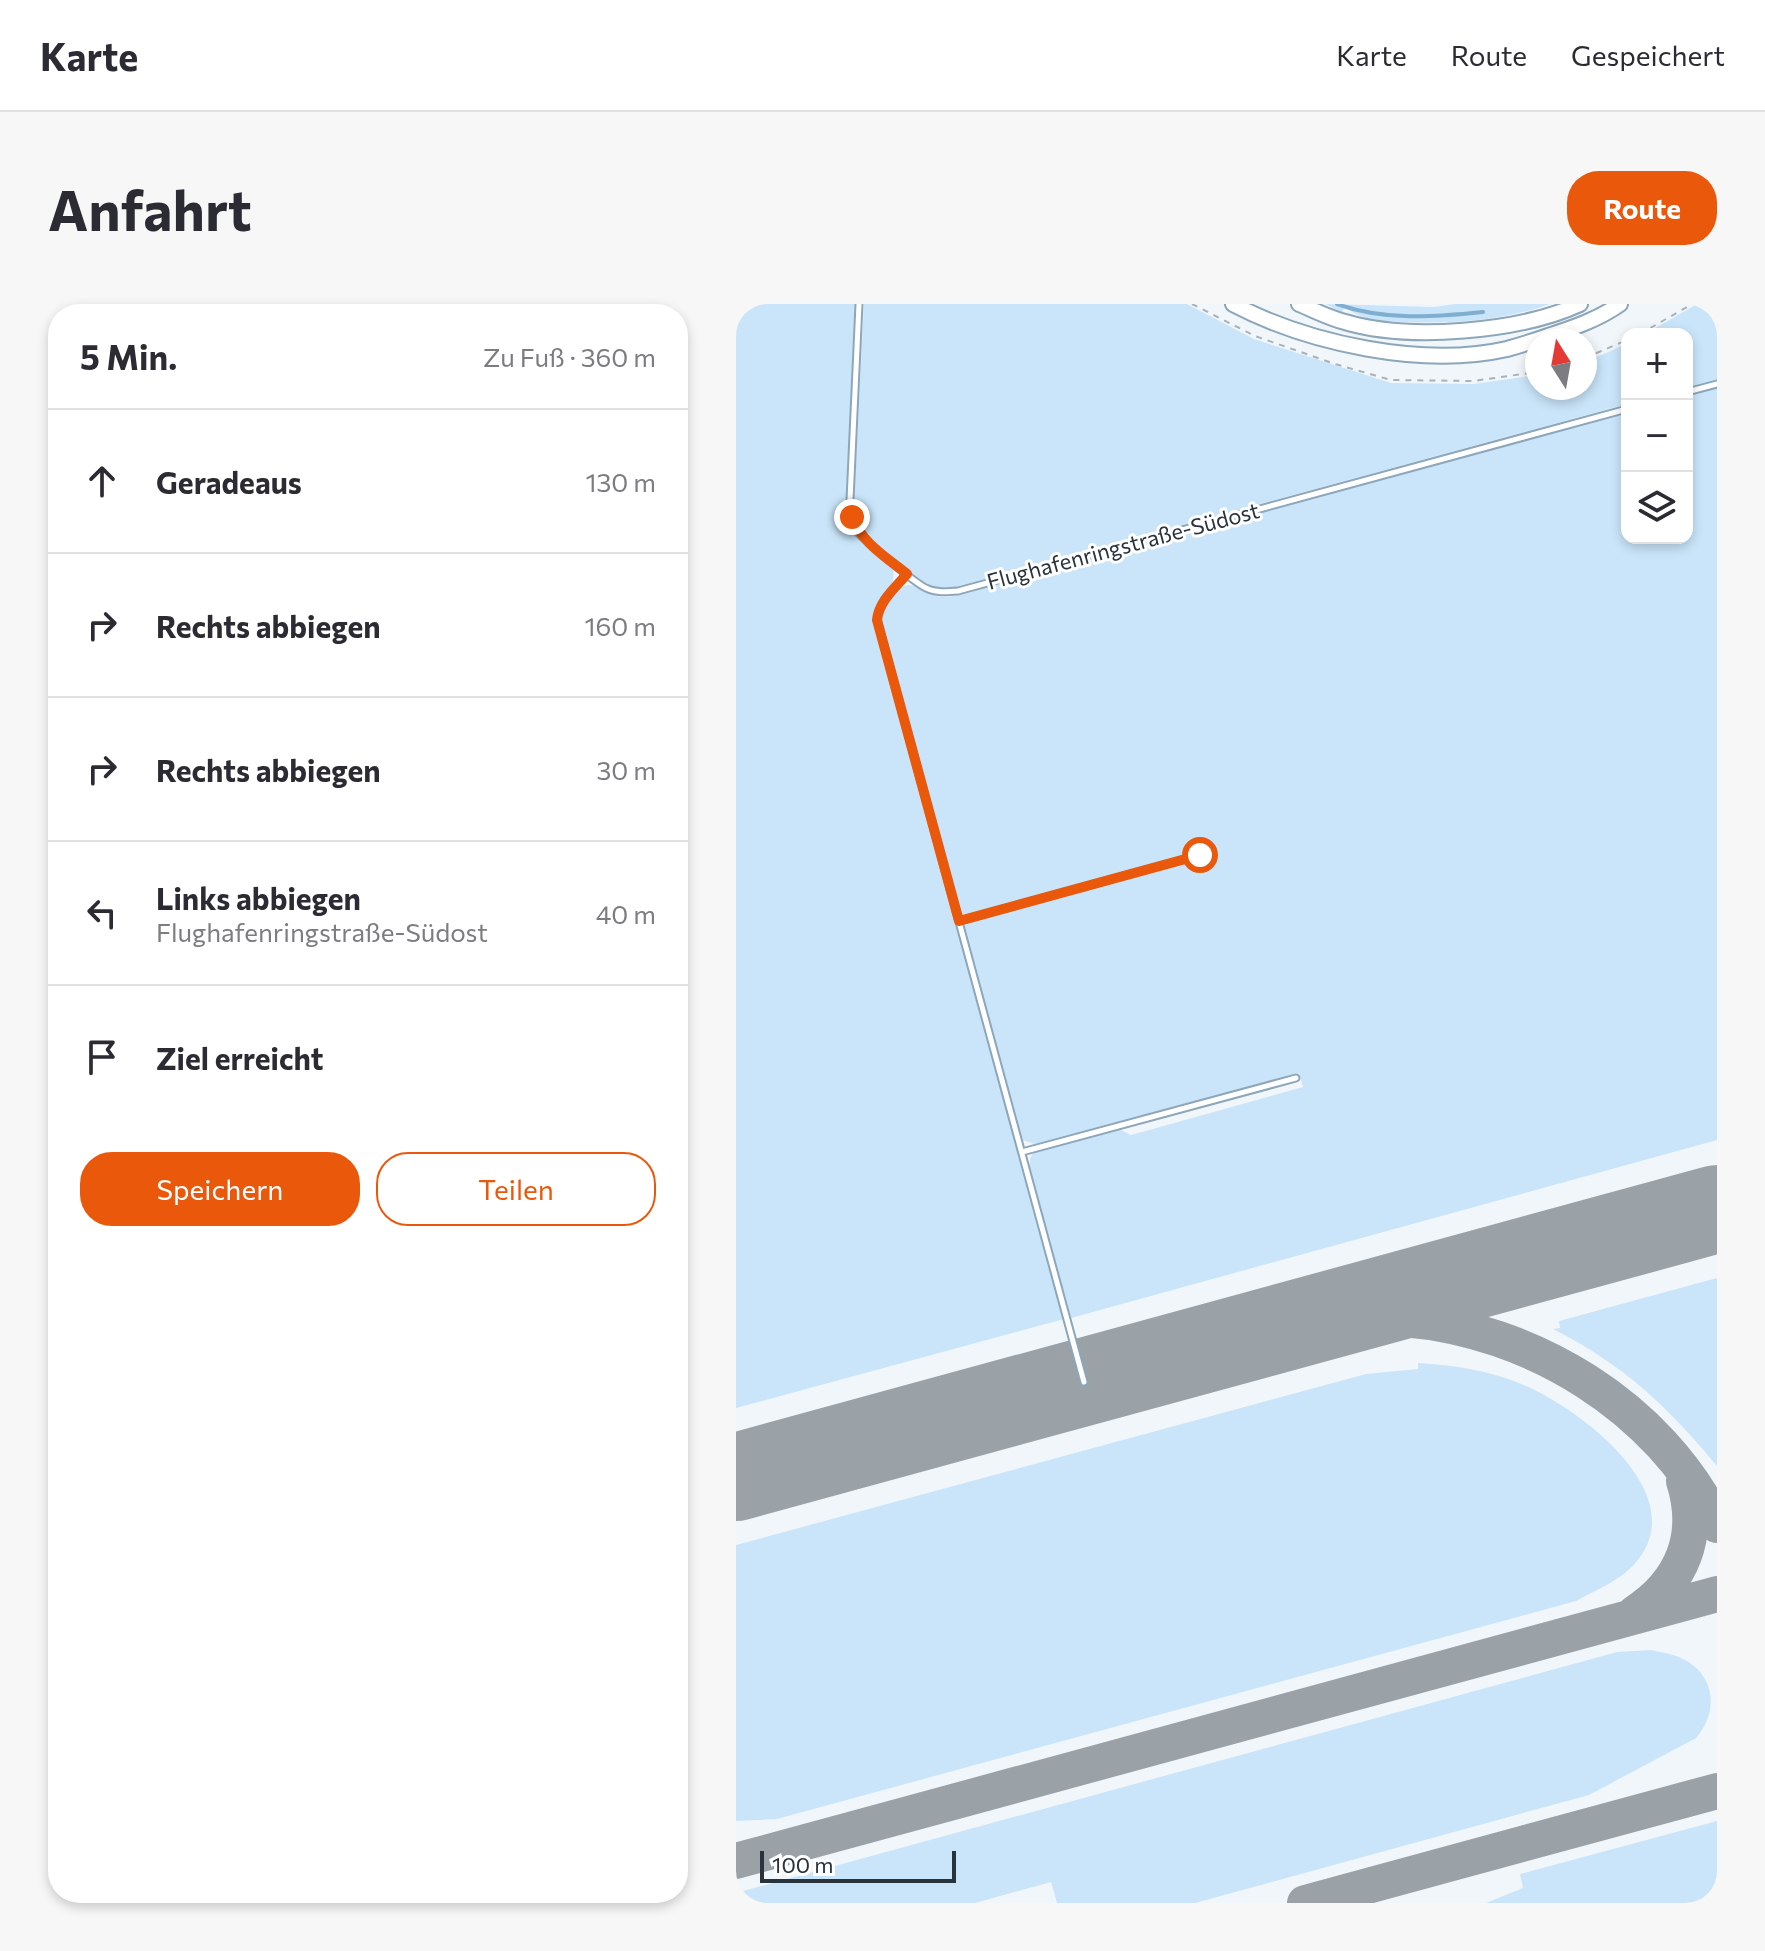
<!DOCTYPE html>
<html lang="de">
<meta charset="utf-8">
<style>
:root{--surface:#fff;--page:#f7f7f7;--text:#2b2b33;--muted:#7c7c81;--line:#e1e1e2;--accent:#ea580c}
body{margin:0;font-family:Commissioner,sans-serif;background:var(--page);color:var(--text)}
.controls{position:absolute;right:24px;top:24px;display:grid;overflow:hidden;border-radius:16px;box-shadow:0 4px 12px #0003}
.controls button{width:72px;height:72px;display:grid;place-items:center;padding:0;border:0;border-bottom:2px solid var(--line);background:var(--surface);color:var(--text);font:40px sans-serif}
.compass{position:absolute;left:789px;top:24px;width:72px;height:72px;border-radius:50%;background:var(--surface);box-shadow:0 4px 12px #0003;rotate:349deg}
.scale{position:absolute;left:24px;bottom:20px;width:196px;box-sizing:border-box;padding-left:8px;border:4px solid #28333b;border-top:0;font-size:22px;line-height:28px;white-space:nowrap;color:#28333b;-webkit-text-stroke:6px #fff;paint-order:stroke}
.stop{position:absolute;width:24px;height:24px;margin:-18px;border:6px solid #ea580c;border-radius:50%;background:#fff}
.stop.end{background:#ea580c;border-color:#fff;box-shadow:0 2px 8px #0008}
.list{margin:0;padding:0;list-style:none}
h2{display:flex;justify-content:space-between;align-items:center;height:104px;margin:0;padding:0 32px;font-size:34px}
h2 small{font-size:26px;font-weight:400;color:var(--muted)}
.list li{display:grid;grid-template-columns:52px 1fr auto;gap:24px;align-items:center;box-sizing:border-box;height:144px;padding:0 32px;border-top:2px solid var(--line)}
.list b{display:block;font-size:30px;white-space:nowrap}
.list p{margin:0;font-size:26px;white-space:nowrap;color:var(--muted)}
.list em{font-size:26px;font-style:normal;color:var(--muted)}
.actions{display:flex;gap:16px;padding:24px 32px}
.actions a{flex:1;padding:18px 0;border:2px solid var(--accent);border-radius:32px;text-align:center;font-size:28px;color:var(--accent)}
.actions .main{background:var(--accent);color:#fff}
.icon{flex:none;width:44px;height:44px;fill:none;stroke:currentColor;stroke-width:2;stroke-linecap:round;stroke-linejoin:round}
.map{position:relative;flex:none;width:981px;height:1599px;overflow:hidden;border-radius:32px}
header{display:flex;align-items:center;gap:48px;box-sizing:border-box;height:112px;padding:0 40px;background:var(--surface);border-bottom:2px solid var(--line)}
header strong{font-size:38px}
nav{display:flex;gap:44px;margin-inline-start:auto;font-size:28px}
.intro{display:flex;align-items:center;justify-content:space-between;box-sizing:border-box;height:192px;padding:0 48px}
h1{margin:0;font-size:56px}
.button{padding:20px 36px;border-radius:32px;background:var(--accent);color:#fff;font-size:28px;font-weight:700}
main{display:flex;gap:48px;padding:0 48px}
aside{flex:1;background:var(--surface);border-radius:32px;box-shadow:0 4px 12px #0003}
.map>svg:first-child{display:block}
.green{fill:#cae5fa}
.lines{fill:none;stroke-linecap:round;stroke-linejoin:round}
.stream{stroke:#80aed1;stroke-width:4}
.taxiway{stroke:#9aa2a8;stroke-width:36}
.runway{stroke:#9aa2a8;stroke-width:88}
.service-casing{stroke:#8ca6ba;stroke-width:9}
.secondary-casing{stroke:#8ca6ba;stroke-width:18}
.path{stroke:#aab1b7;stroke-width:2;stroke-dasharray:6 6;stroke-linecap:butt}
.service{stroke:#fff;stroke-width:5}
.secondary{stroke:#fff;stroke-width:14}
.route{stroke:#ea580c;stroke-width:10}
.labels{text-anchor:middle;stroke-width:6;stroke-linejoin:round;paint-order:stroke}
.street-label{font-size:22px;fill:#28333b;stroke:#fff}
</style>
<header>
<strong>Karte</strong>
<nav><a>Karte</a><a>Route</a><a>Gespeichert</a></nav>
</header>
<div class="intro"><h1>Anfahrt</h1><a class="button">Route</a></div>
<main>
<aside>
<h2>5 Min.<small>Zu Fuß · 360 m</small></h2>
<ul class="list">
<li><svg class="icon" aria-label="ahead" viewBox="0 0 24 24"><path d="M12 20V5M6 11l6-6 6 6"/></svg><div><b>Geradeaus</b></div><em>130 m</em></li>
<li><svg class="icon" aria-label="right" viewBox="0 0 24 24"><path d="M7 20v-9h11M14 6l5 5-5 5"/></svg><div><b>Rechts abbiegen</b></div><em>160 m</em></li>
<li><svg class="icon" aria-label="right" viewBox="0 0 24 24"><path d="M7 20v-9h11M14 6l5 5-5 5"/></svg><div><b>Rechts abbiegen</b></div><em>30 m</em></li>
<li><svg class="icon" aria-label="left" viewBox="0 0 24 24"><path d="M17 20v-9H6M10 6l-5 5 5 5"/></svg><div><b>Links abbiegen</b><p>Flughafenringstraße-Südost</p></div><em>40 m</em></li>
<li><svg class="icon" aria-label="arrive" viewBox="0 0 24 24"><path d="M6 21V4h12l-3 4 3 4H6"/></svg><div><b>Ziel erreicht</b></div></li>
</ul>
<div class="actions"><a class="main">Speichern</a><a>Teilen</a></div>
</aside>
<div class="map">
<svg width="981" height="1599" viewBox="0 0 981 1599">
<rect width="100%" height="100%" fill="#f1f6fa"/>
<path class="green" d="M0,0H119L110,196C114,235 129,242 158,265C157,270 158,275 156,279C149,299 135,293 139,322L328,1015L0,1104Z
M128,0H451L518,35L655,79L738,80L801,71V84H849V56L866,51L891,39V100L220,283C211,284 204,284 195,281C183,277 134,237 126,226C120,217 119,206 118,196Z
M590,0L698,3L719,0H814C766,17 718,20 668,18C654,17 638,17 625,12C619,10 614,6 608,4L606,9Z
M961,0H981V76L951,84V30H909Z
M981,84V836L335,1014L294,866V854L298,848L383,825L395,831L567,783L563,769L299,840L286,836L145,320C145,306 155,284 171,281C182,280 194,292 206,293C223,293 240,286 255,282C264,280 272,281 280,280C301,276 321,269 339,259L891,109V234H951V92Z
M981,974V1162C931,1102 888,1061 817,1025L824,1024L823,1017Z
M682,1059C717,1061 751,1066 783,1079C839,1101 958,1188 901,1257C886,1276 860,1286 840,1297L41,1515L0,1517V1241L630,1070L682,1065Z
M915,1346C928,1349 939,1350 951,1357C981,1375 981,1410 960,1434L853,1491L459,1599H321L315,1578L239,1599H0V1589L881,1348Z
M981,1517V1599H750L787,1584L784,1570Z"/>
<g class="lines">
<path class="stream" d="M601,0C648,17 698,13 747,8"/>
<path class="taxiway" d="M890,930L939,920L981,919
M557,1021C594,1016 630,1012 667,1015C795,1025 924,1103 981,1221
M0,1175L40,1162
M899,1309C947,1278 965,1231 948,1177
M0,1557L981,1290
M569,1599L981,1487"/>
<path class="runway" d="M0,1173L981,905"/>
<defs>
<path id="service" d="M123,0L114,196C115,206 115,217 121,227C127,236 179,279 190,284C200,289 211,288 222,287L891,105
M951,88L981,80
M171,270C159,284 143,297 141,316L348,1078
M223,617L464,551
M286,848L560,774"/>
<path id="secondary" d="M497,0C573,40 687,64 771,45C785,41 798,37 812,32C837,24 863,15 884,0
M563,0C578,6 593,14 609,18C673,37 783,28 844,0"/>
</defs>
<use href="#service" class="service-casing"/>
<use href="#secondary" class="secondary-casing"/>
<path class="path" d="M456,0L519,32L599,60L655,76L737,77L801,68
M904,30L956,0
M849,54L891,36"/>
<use href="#service" class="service"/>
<use href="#secondary" class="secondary"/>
</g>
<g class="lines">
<path class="route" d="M116,213C126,239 150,253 171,270C159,284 143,297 141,316L223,617L464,551"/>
</g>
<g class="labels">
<g class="street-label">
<text transform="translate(387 242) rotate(-15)" y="8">Flughafenringstraße-Südost</text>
</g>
</g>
</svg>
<div class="controls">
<button>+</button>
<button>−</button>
<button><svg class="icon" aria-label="layers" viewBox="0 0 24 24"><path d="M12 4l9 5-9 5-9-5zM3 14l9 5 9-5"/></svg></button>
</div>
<svg class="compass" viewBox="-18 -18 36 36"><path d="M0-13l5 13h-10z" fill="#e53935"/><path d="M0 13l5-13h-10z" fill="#7c7c81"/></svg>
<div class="scale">100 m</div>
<div class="stop" style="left:464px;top:551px"></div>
<div class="stop end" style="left:116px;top:213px"></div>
</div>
</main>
